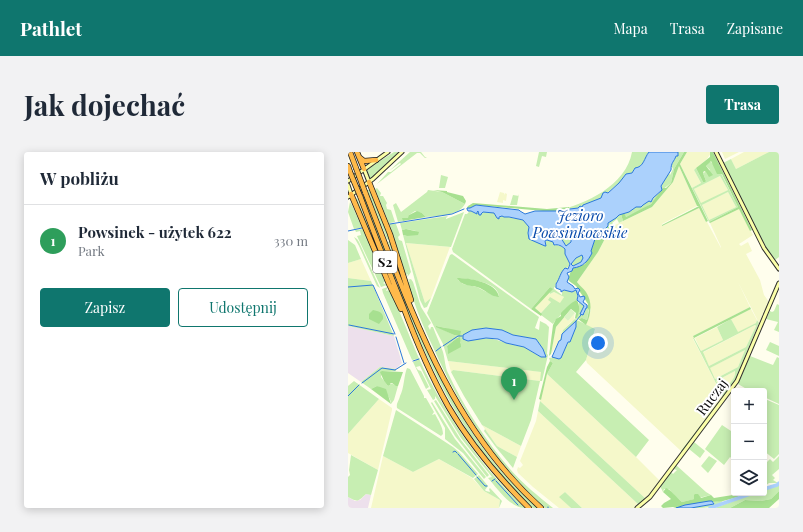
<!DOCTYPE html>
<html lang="pl">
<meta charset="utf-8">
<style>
:root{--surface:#fff;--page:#f2f2f3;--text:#1f2937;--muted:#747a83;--line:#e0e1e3;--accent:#0f766e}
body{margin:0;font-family:"Playfair Display",serif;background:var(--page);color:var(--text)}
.controls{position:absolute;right:12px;bottom:12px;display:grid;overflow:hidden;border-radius:4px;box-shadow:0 2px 10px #0003}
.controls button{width:36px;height:36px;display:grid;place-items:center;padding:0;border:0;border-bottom:1px solid var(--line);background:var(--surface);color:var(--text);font:20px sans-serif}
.you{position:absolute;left:250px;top:191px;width:14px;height:14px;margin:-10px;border:3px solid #fff;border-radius:50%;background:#1a73e8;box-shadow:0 0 0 6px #1a73e833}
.badge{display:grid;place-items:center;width:26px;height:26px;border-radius:50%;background:var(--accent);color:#fff;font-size:13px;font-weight:700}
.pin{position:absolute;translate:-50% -33px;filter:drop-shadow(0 1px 2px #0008)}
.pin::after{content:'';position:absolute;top:21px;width:14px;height:12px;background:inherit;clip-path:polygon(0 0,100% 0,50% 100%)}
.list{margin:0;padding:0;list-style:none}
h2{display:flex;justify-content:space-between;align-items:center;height:52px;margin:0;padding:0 16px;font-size:17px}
h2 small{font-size:13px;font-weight:400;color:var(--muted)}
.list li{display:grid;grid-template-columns:26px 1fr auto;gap:12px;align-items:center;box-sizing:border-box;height:72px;padding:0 16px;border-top:1px solid var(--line)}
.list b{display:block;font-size:15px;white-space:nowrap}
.list p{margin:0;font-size:13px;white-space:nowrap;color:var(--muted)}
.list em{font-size:13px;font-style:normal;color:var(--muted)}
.actions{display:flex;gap:8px;padding:12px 16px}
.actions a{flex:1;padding:9px 0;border:1px solid var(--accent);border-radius:4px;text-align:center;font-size:14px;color:var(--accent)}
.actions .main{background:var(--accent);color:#fff}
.icon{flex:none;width:22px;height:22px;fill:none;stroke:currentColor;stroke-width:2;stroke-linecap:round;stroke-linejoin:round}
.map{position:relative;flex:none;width:431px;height:356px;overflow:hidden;border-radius:4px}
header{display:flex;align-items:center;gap:24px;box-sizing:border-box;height:56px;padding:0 20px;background:var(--accent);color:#fff}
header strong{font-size:19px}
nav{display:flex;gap:22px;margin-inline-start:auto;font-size:14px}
.intro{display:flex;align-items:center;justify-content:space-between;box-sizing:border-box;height:96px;padding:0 24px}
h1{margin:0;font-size:28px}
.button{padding:10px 18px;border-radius:4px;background:var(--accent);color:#fff;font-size:14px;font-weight:700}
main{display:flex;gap:24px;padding:0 24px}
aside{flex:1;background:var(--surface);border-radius:4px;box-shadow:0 2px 10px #0003}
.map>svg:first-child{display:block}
.industrial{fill:#ede0ec}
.farmland{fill:#f5f8ca}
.green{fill:#c7eeb2;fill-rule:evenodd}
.forest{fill:#a7e090}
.pitch{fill:#dcf4c5}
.water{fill:#abd1fc;stroke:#2b78db;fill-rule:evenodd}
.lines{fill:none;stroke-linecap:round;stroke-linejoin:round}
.stream{stroke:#2b78db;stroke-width:1}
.river{stroke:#abd1fc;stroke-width:3.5}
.secondary-casing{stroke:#2f2f2f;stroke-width:5}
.highway-casing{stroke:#1e1e1e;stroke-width:6}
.secondary{stroke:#fbffa8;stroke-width:3}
.highway{stroke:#ffba4b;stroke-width:4.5}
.highway-bridge-casing{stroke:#1e1e1e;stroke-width:6;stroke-linecap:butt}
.highway-bridge{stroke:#ffba4b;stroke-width:4.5}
.labels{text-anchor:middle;stroke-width:4;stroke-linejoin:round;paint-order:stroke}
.shield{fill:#fff;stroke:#565656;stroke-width:1}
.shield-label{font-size:13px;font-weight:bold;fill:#0d0d0d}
.street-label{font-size:14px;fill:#0d0d0d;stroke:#fff}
.water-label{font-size:15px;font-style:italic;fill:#094bab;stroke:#fff}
</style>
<header>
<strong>Pathlet</strong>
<nav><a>Mapa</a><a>Trasa</a><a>Zapisane</a></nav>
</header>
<div class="intro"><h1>Jak dojechać</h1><a class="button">Trasa</a></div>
<main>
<aside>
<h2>W pobliżu<small></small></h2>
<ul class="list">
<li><span class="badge" style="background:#2e9e5b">1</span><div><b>Powsinek - użytek 622</b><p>Park</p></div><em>330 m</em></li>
</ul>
<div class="actions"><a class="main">Zapisz</a><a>Udostępnij</a></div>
</aside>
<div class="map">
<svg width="431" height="356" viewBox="0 0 431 356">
<rect width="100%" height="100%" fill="#fffeed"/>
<path class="industrial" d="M0,174L46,184L54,211L48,217L32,215L13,230L0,221Z
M18,342L23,343L20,356H0V345L7,349L12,348Z"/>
<path class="farmland" d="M339,0H362L363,1L359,7L346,18L353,31L344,36L332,12Z
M374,0H391L377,7Z
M396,0H421L388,17L383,7Z
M331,14L349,54L314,72V74L351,56L358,70H359L373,96V95L362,71L391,56L405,83L391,92L393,94L400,90L404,99L398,102L412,128L416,143L421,150L411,171L390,130L402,155L345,184L347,186L369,175L375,188L353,199L347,186L345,187L375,245L333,299L239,211L238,208L247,178L238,173L243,158L234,136L229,130L250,100L263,75L304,55L325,30Z
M372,24L380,38L353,52L346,37Z
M152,40L156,41V43L157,41L159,42L158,49L155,48V51L149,50Z
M380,40L388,55L361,68L354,53Z
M58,91L102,95L83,146L77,151Z
M13,107L23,129L0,126V111Z
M201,140L202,142L206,140L216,145L212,152L203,146V150L193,161L187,156Z
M403,157L409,168L408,171L390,181L383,167Z
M227,161L226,165L227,168L223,170L215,178L212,188L203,202L208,175L216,165L220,169Z
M407,173L408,174L398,195L361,214L354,201Z
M397,198L390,215L367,227L361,216Z
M100,209L194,220L192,229L105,218L103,220Z
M387,219V222L384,230L374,239L368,229Z
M199,222L288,305L312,329L298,347L192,249Z
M31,247L44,256V258L30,318L0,301V282Z
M190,259L291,353L286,356H234L217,340L212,345L223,356H211L185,335L170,321L169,318L170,315L172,316L175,313L172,309L188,269Z
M134,273L173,294L169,305L149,294Z
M35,304L65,320L91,307L124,326L136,339L152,348L151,356H23Z"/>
<path class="green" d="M46,0H52L22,28L18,18Z
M62,0H73L77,5L79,6H77L72,1H69L29,32L40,20H43L53,12L52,11L41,19Z
M191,0H199L198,5L194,4L191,15L188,14Z
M284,0H301C296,6 296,15 286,17L284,21L280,22L271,31L253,46L234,55L222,57L216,62L209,59C237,52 278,34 284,0Z
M330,0H336L326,17L323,31L314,38L313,34C316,30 318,24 321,21L322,23L325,17L323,13L329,3Z
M421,0H431V105L427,108L418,96L375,11L383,7L388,17Z
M362,9L373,21L390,55L361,70L344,36L353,31L346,18L348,16L355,30L358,29L355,21L362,18L358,14ZM372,24L380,38L353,51L346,37ZM380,40L388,55L361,68L354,53Z
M93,23L100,25L97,36H91Z
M29,36L33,41L32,44H35L39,51L38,53L39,57L43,58L47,70L42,71V72H48L52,83L50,85L51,88L54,89L63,120L61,123L59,125L60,122L58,123L42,74L27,37Z
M19,38H22C34,67 45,95 54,125L40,90L42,89L39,87Z
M80,38L94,40L117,52C111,64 89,64 78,65L74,61L67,59L61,63V66H55V69L50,70L45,53L48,51L53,60L79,40Z
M312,41C305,54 291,59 278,65L276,64V61L281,60L286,55H292L301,49L303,50L308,43Z
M171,42L169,53H162L165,43L171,44Z
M17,43L49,126L46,128L14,45Z
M9,46L32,104L31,106H33L42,129H41L7,47Z
M2,50L4,53L14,76L6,77L0,60Z
M122,59L129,62V60L130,59L131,63L135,60L146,61L149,66L151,67L152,64H154L175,68L182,75L180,81L182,87L196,93L199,88L205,89V92L215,95L217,97V102L222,112L207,133L209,136L206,135V137L214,143V139L219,138L223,140L228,138L230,145L228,149L226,150C221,158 210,163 205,172L193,163V161L203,150L200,148L202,145L212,151L216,145L206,140L202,142L201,140L204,137L202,135L183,157L105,100L104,97L117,62H119Z
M116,60L103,95L58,91L77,151L83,146L79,155L76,156L72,148L55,83L59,84L68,79L58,77L54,78L52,71L100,64L98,66V67Z
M273,62L275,69L271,71L269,67L264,71L266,73L263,75L260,74V71Z
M15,77L37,130L35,131L39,133L33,135L9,84L13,83L12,79L8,80L7,78Z
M219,84L221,86L223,90L218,94L213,86Z
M6,85L9,87L11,90L32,136L29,134L11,94Z
M0,88L7,93L13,107L0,111Z
M104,102L191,165L187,176L191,178L192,169L198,172L201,175L199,202L200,203L194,229H192L183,268L173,294L134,273L116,244L103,220L105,218L192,229L193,220L100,209L95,192L79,161L102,103ZM113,126C125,128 149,130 151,144L148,145L129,135L115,132L110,128ZM88,174L98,176L112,184L106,183ZM138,176L154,178L165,183L188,187L195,197L198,205C189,205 184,199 176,195C170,193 163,193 158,191C143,186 140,185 124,188V178ZM110,185L113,191L100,201L99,194Z
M235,103L236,106L233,110L226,114L223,112L228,106Z
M0,126L23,129L46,184L0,174Z
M63,127L65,130L73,155L83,171L80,174L82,178L83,175H85C88,183 92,192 95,200C97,207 97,215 100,221C116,255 138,289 162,317C175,332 190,344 205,356H197C147,312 111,254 84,193C74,172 66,152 60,130L62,129L59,128Z
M52,132C85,215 121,297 190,356H185C115,291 84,220 49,134Z
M40,135L38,139L41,138L44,143C57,171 67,200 81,227C106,275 137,319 177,356C162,356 149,336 140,326L144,325L113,286L87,244V247L85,248L79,238L83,237L72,214L68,215L70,218L73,219L81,235L78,237L65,210L70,207L64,208L35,141L34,137Z
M231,150L236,154V162L238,156H241L239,168L234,166L228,167L231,160Z
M429,152L431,153V180L426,178L430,170L418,167L422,159L424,160L426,159Z
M227,167L247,177L238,208L228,220L301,288L288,305L199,222L205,211L202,209L201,206L206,205L212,207L228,175L227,170L214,182L213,188H212L215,178Z
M383,167L390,180L408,171L409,168L411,171L386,230L375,245L345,186H346L353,199L375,188L369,175ZM407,173L408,174L398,195L361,214L355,200ZM397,198L390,215L367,227L362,216ZM387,219C388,227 380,234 374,238L368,229Z
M422,190L431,194V204L418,198Z
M402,204L425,213L429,205L431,206V252L416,245V239H402L390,232Z
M32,215L48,217V219H34L33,225L40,234L42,233V231L50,234L46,248L43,252C43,245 35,237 29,234L23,237L13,230Z
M59,216L62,217L76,244V246H78L86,260L84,263L87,262C90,268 95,275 95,282L93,284L49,256C48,251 51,249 52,244C56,237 56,223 59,216Z
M6,229L31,247L0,282V234Z
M417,247L431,253V302L426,307L416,299V248Z
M88,248L113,288L141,323L139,325L107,284L86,249Z
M192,249L298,347L291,353L190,259Z
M84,250L107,287L138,325L136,327L115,301L97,287V276L83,251Z
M48,258L105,295L111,300L107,304L111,300L130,322L125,326L91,307L65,320L35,304Z
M374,273L386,281V290L383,294L386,296V308L382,305L376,313L357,297Z
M137,277L149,294L169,305L165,316L147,294L136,279Z
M346,290L357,299L352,306L341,297Z
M3,303L30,318L23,343L18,342C10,349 11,351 0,345V325L2,323L1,318Z
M361,304L369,309L360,321L353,314Z
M431,304V317L424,323L427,326L425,328L430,331H421L417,334L416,333V320L417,318L416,317V313L422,307L425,310Z
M328,313L358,340L363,343L334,350L326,343L321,337H316L315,340L312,334L323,320L325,322L329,318L325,317Z
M131,323L140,334L137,338L138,339L142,340L141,337L142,336L154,349L151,356L152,348L136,339L126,327Z
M431,332V339L423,347L413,349L397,348L382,356H367L391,347L390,341H416V338Z
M217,340L234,356H223L211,345Z
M371,349H375C367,356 354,356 343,356L366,352V350Z"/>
<path class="forest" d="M336,0H339L332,12L360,69L358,70L351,56L314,74V73L351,54H349L331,14L325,30L304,55L275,69L273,62L276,61L278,65L303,52L315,36H318L323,31L326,17Z
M362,0H365L404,78L402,79L391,57L362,71L361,70L390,55L374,22H369L363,9L358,14L365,23L361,25L358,20L356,19L355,21L358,29L357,30H355L348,16L362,5Z
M85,38L99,39V40L115,44L118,49L117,52L94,40Z
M125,51L199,57L221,55V56L206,60L128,53L122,56H119L120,54Z
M69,59L74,61L78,65L55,69L54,66H60L61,63Z
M260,74L263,75L250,100L229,130C232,134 235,136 238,140C245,151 243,162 238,173L230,167L234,166L239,168L241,158L239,155L240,152L228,134L221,129L220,127L224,116L237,112L247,87H250L252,85V79H255Z
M58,77L71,80L70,83L59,84L55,83L54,78Z
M109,126C121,126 149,130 151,145C142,145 137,137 129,135C122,133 113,134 109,126Z
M202,135L205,137L187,156L194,162L193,164L183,157Z
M229,148C232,153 232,162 228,167L227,166L228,161L223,157L208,175L203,202L201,204L205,173L208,167L213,164V161C218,156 223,150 229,148Z
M421,150L389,227L334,300L333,299L386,230Z
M402,155L403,157L346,186L345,184Z
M25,158C31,159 36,161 35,167L31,172L21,167V162Z
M88,174L113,179L112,184L106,183L88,175Z
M112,185L113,195L100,202L99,194L109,186Z
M202,209L205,211L199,222L193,248L191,247L199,215Z
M34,219L55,220L50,234H48L44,231H42V233L40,234L36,229L32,220Z
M29,234L38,237L43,252L23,237Z
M318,336C322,337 329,346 334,350L346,347V343L347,342H350L353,346L363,343L366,346L391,342L390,345L375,349L365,350L328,356L325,355L315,356L313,354L316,351L323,347L315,340Z
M431,339V347L421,356H382L397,348L413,349L423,347Z"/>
<path class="pitch" d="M223,157L227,161L220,169L216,165Z"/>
<path class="water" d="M301,0H330V4H328C326,10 323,10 323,18L313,34L314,38L305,46L303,50L301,49L295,53L293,55H288L281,60L271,63L268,66L260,71V74L255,79L247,83V87L243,99L244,101C240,109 235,115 225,116L224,119L219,121L221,125L219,130L225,134L227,137L230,136L232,138L230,141L232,145L236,144L237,146L235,150L239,153V156H238L235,163L232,162L236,154L229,148L230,144L228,138L224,140L216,138L213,140V138L208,136V132C212,126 212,121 217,116L220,117L222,112L217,102V97C214,94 210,92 206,93L205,90L199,88L197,89L198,94H197L181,87L180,81L181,75L175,68L161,65H156L154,64L151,65V67L149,66L146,61L135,60L133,62V63H131L130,59L129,60V62L123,59H120L119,57V56H122L128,53L171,58L172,59L177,62L187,59H209L216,62L222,57L230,56L232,54L234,55L235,53L253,46L255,41L257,40L260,41L271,31L278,22L284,21L287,16C296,15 296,6 301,0ZM216,84H219L223,88V90L218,94L213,86ZM234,103L235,106L233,110L225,114L223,112L228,106Z
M228,169V175L222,190H220L213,206L211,207L204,205L211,189L213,188L214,182Z
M138,176L154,178L165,183L188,187L195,197L198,205H193L176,195L158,191L150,187L138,186L120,189L115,187V183L124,178Z
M361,349H364L366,352L343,356H328L337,353Z"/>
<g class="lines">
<path class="stream" d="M42,72L104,62L116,57
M0,79L14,76
M0,135L25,133L47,182
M228,169L233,163
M1,173L46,182
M48,185L56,211
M95,194L110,184H114
M88,199L93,195
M65,209L71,207
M14,231L34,216L47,218L58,211
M0,244L11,233
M105,300L107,299L109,301
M110,302L128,323
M129,325L137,334H139
M144,329L147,327
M148,329L170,353
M200,356V355"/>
<path class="river" d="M416,337L429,333L431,331
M362,356L405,341"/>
<defs>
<path id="secondary" d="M368,0L416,96L431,117
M16,17L21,30
M0,29L40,0
M0,33L3,42
M0,45L25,27L54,0
M289,356L302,345L389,229L431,131"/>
<path id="highway" d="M2,0L8,16
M9,0L16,17
M11,5L16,9L28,8
M0,14L2,20
M21,30L42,82L63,148
M17,40C62,154 99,271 193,356
M3,42L41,132L53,157
M12,44C26,81 40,118 55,154C68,189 82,222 100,254C122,292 150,325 181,356"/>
</defs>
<use href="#secondary" class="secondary-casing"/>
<use href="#highway" class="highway-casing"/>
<use href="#secondary" class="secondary"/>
<use href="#highway" class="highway"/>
<defs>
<path id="highway-bridge" d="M8,16L17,40
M2,20L12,44"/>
</defs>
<use href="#highway-bridge" class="highway-bridge-casing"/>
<use href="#highway-bridge" class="highway-bridge"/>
</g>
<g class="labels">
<rect class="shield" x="25" y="99" width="24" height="22" rx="3"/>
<g class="shield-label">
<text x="37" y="115">S2</text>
</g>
<g class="street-label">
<text transform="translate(364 245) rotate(-53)" y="5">Ruczaj</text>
</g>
<g class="water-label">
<text x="232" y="69">Jezioro<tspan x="232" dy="17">Powsinkowskie</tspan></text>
</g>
</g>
</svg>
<div class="controls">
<button>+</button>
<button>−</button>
<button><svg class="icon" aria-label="layers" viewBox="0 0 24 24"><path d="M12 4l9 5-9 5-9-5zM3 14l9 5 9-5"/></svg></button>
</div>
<div class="you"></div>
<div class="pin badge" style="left:166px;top:248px;background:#2e9e5b">1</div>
</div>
</main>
